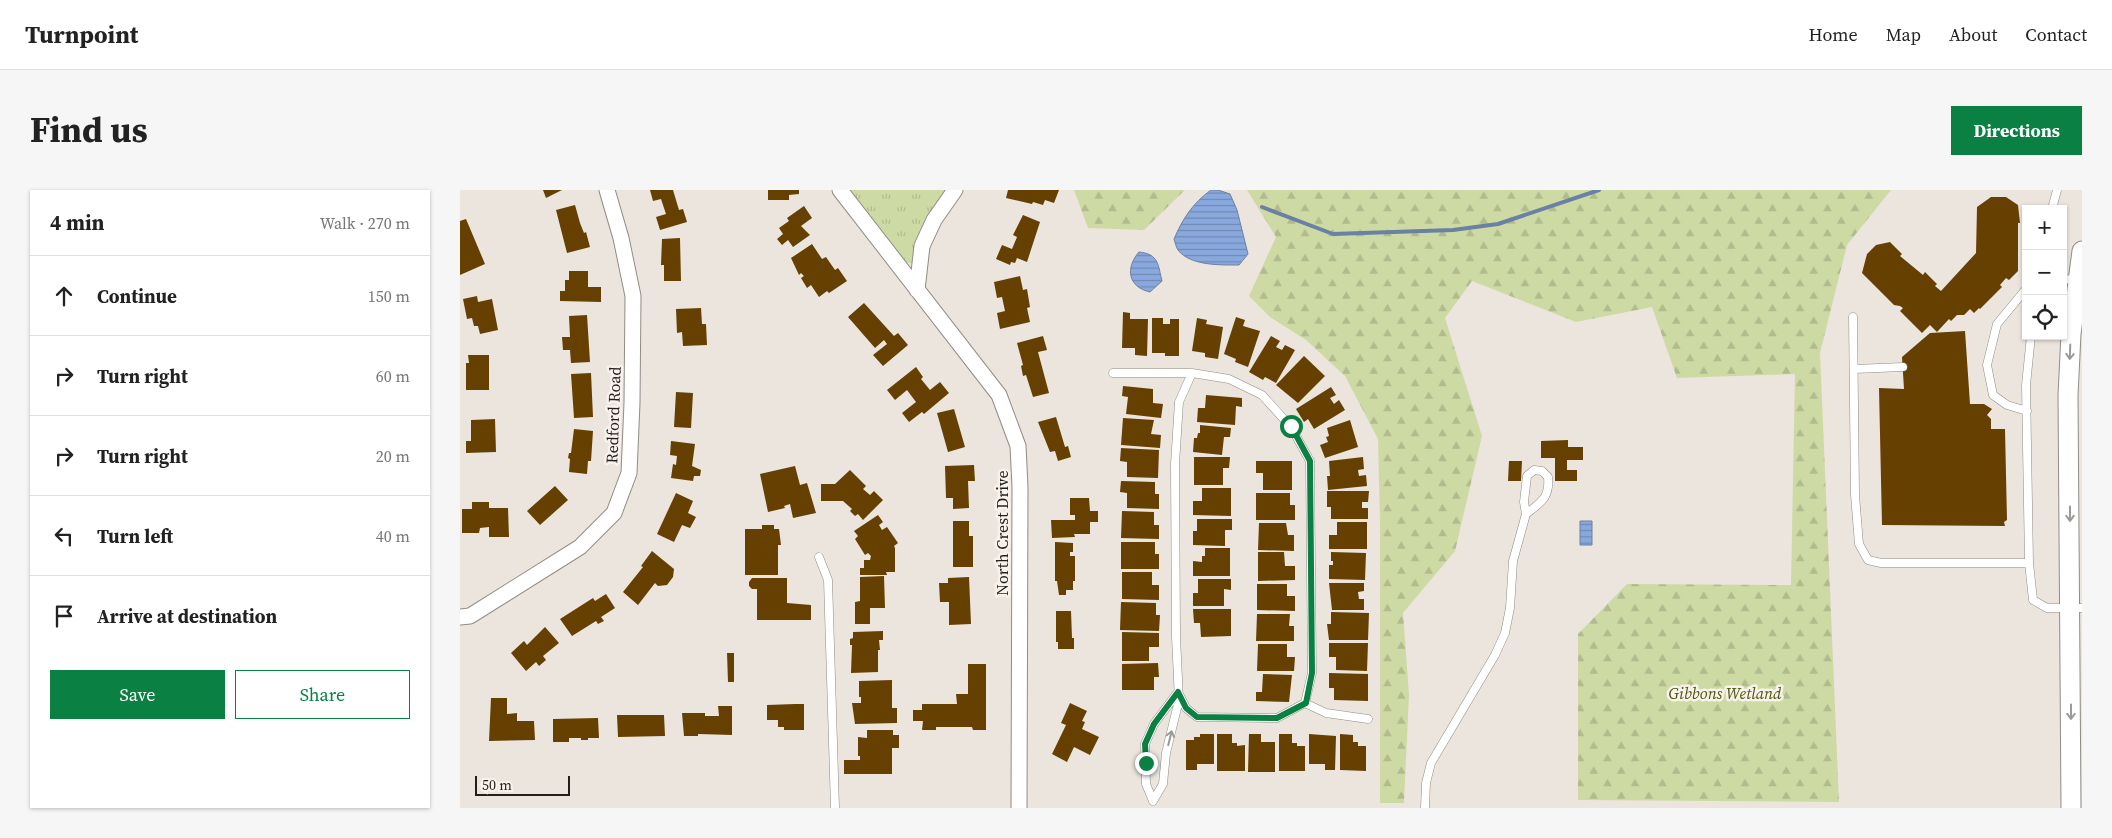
<!DOCTYPE html>
<meta charset="utf-8">
<style>
:root{--surface:#fff;--page:#f6f6f6;--text:#222;--muted:#767676;--line:#e0e0e0;--accent:#0b8043}
body{margin:0;font-family:"Source Serif 4",serif;background:var(--page);color:var(--text)}
.controls{position:absolute;right:15px;top:15px;display:grid;overflow:hidden;border-radius:0px;box-shadow:0 1px 4px #0004}
.controls button{width:45px;height:45px;display:grid;place-items:center;padding:0;border:0;border-bottom:1px solid var(--line);background:var(--surface);color:var(--text);font:25px sans-serif}
.scale{position:absolute;left:15px;bottom:12px;width:95px;box-sizing:border-box;padding-left:5px;border:2px solid #211f1c;border-top:0;font-size:14px;line-height:18px;white-space:nowrap;color:#211f1c;-webkit-text-stroke:4px #f8f2eb;paint-order:stroke}
.stop{position:absolute;width:15px;height:15px;margin:-11px;border:4px solid #0b8043;border-radius:50%;background:#fff}
.stop.end{background:#0b8043;border-color:#fff;box-shadow:0 1px 5px #0008}
.list{margin:0;padding:0;list-style:none}
h2{display:flex;justify-content:space-between;align-items:center;height:65px;margin:0;padding:0 20px;font-size:21px}
h2 small{font-size:16px;font-weight:400;color:var(--muted)}
.list li{display:grid;grid-template-columns:32px 1fr auto;gap:15px;align-items:center;box-sizing:border-box;height:80px;padding:0 20px;border-top:1px solid var(--line)}
.list b{display:block;font-size:19px;white-space:nowrap}
.list em{font-size:16px;font-style:normal;color:var(--muted)}
.actions{display:flex;gap:10px;padding:15px 20px}
.actions a{flex:1;padding:11px 0;border:1px solid var(--accent);border-radius:0px;text-align:center;font-size:18px;color:var(--accent)}
.actions .main{background:var(--accent);color:#fff}
.icon{flex:none;width:28px;height:28px;fill:none;stroke:currentColor;stroke-width:2;stroke-linecap:round;stroke-linejoin:round}
.map{position:relative;flex:none;width:1622px;height:618px;overflow:hidden;border-radius:0px}
header{display:flex;align-items:center;gap:30px;box-sizing:border-box;height:70px;padding:0 25px;background:var(--surface);border-bottom:1px solid var(--line)}
header strong{font-size:24px}
nav{display:flex;gap:28px;margin-inline-start:auto;font-size:18px}
.intro{display:flex;align-items:center;justify-content:space-between;box-sizing:border-box;height:120px;padding:0 30px}
h1{margin:0;font-size:35px}
.button{padding:12px 22px;border-radius:0px;background:var(--accent);color:#fff;font-size:18px;font-weight:700}
main{display:flex;gap:30px;padding:0 30px}
aside{flex:1;background:var(--surface);border-radius:0px;box-shadow:0 1px 4px #0004}
.map>svg:first-child{display:block}
.grass{fill:url(#grass-tufts)}
.forest{fill:url(#forest-firs)}
.water{fill:url(#water-rules);stroke:#6a80a4}
.lines{fill:none;stroke-linecap:round;stroke-linejoin:round}
.stream{stroke:#6a80a4;stroke-width:4}
.building{fill:#654001}
.service-casing{stroke:#918c85;stroke-width:9}
.minor-casing{stroke:#918c85;stroke-width:17}
.tertiary-casing{stroke:#918c85;stroke-width:21}
.service{stroke:#fff;stroke-width:8}
.minor{stroke:#fff;stroke-width:15}
.tertiary{stroke:#fff;stroke-width:19}
.oneway{stroke:#9b9a99}
.route{stroke:#0b8043;stroke-width:6}
.labels{text-anchor:middle;stroke-width:5;stroke-linejoin:round;paint-order:stroke}
.street-label{font-size:16px;fill:#211f1c;stroke:#f8f2eb}
.park-label{font-size:16px;font-style:italic;fill:#4c560e;stroke:#f8f2eb}
</style>
<header>
<strong>Turnpoint</strong>
<nav><a>Home</a><a>Map</a><a>About</a><a>Contact</a></nav>
</header>
<div class="intro"><h1>Find us</h1><a class="button">Directions</a></div>
<main>
<aside>
<h2>4 min<small>Walk · 270 m</small></h2>
<ul class="list">
<li><svg class="icon" aria-label="ahead" viewBox="0 0 24 24"><path d="M12 20V5M6 11l6-6 6 6"/></svg><div><b>Continue</b></div><em>150 m</em></li>
<li><svg class="icon" aria-label="right" viewBox="0 0 24 24"><path d="M7 20v-9h11M14 6l5 5-5 5"/></svg><div><b>Turn right</b></div><em>60 m</em></li>
<li><svg class="icon" aria-label="right" viewBox="0 0 24 24"><path d="M7 20v-9h11M14 6l5 5-5 5"/></svg><div><b>Turn right</b></div><em>20 m</em></li>
<li><svg class="icon" aria-label="left" viewBox="0 0 24 24"><path d="M17 20v-9H6M10 6l-5 5 5 5"/></svg><div><b>Turn left</b></div><em>40 m</em></li>
<li><svg class="icon" aria-label="arrive" viewBox="0 0 24 24"><path d="M6 21V4h12l-3 4 3 4H6"/></svg><div><b>Arrive at destination</b></div></li>
</ul>
<div class="actions"><a class="main">Save</a><a>Share</a></div>
</aside>
<div class="map">
<svg width="1622" height="618" viewBox="0 0 1622 618">
<defs>
<pattern id="grass-tufts" width="24" height="20" patternUnits="userSpaceOnUse" patternTransform="scale(1.25)"><rect width="24" height="20" fill="#cedaa4"/><path d="M3 7l-1-3M5 7V3M7 7l1-3M15 17l-1-3M17 17v-4M19 17l1-3" fill="none" stroke="#b1bb8d"/></pattern>
<pattern id="forest-firs" width="22" height="20" patternUnits="userSpaceOnUse" patternTransform="scale(1.25)"><rect width="22" height="20" fill="#cedaa4"/><path d="M5 1l3.5 6h-7zM16 11l3.5 6h-7z" fill="#b1bb8d"/></pattern>
<pattern id="water-rules" width="6" height="5" patternUnits="userSpaceOnUse" patternTransform="scale(1.25)"><rect width="6" height="5" fill="#89a9de"/><path d="M0 2.5h6" fill="none" stroke="#7089b3"/></pattern>
</defs>
<rect width="100%" height="100%" fill="#ebe5de"/>
<path class="grass" d="M389,0H488C469,26 460,36 454,69L452,73H447L440,68Z"/>
<path class="forest" d="M614,0H725L684,40L628,38Z
M787,0H1431L1387,55L1360,163L1379,612L1118,610V444L1167,394L1331,395L1335,184L1217,188L1192,117L1116,132L1012,91L985,128L1022,246L995,361L943,423L949,505L944,613H920V332L918,249L885,186L846,150L810,127L789,106L816,47Z"/>
<path class="water" d="M751,0H758L770,4L777,20L788,64L779,75C761,75 730,76 718,60C716,57 715,52 714,49C723,28 733,13 751,0Z
M679,62C699,64 698,75 702,91L690,102C668,97 665,78 679,62Z
M1120,331H1132V355H1120Z"/>
<g class="lines">
<path class="stream" d="M802,17L873,44L993,40L1038,34L1139,0"/>
</g>
<path class="building" d="M83,0H102L86,8Z
M190,0H213L219,20L223,19L227,32L200,40L196,27L206,24L201,9L193,11Z
M308,0H339V4L329,5V10H308Z
M548,0H599L594,13L585,10L583,15L573,12L572,14L546,8Z
M1531,7H1546L1558,15L1560,33H1558V81L1549,90L1546,88L1540,95L1542,97L1520,119L1519,118L1514,123L1510,119L1504,125H1497L1491,131L1489,129L1477,142L1470,135L1462,143L1440,121L1443,118L1440,116L1434,115L1402,83L1407,64L1416,55L1430,52L1442,64L1440,66L1463,85L1465,82L1477,94L1475,96L1481,101L1516,63L1517,17Z
M115,15L120,33L124,43L126,42L130,57L107,63L96,20Z
M344,16L352,28L341,36L350,45L333,57L328,50L322,55L317,49L323,44L319,38L329,31L327,28Z
M563,25L580,32L567,72L557,68L555,73L551,72L550,75L536,69L542,55L552,59L557,47L553,45Z
M6,29L25,74L0,85V31Z
M220,48L221,91H204V75H201L202,49Z
M352,54L362,69L366,67L375,80L378,78L387,91L369,103L367,101L359,107L351,95L347,98L341,88L344,86L341,83L339,85L331,68Z
M109,81H128V97H141V112L100,111V101H105V90H109Z
M560,86L563,100L567,99L570,117L567,118L570,132L540,139L537,123L545,121L542,107L537,108L534,92Z
M17,106L18,112L32,109L38,140L20,144L18,136H14L12,128L7,129L3,109Z
M404,113L434,146L438,143L448,155L423,176L413,165L427,154L424,150L415,158L388,127Z
M241,118L242,134H246L247,155L223,156L222,142L217,143L216,119Z
M663,122L670,123V129H688L687,166L675,165V158H662Z
M127,125L130,172L111,173L110,160H103L102,147H110L109,126Z
M776,127L785,130L783,136L800,141L788,177L775,172L776,169L764,164Z
M692,128H703V134H710V129H719V166H705V163H692Z
M737,128L747,130L746,134L763,137L758,169L745,167V163L732,161Z
M1505,141L1510,214H1524L1532,219L1527,225L1531,229V239H1545L1547,330L1544,332L1545,336L1422,335L1419,198L1444,199L1442,167L1470,143Z
M583,146L587,160L578,162L589,203L573,207L566,185L563,186L561,176L563,175L557,153Z
M811,146L820,151L816,157L822,160L825,155L835,160L816,193L805,187L803,190L789,182Z
M8,165H29V200H6V173H9Z
M844,166L865,186L838,213L816,195Z
M456,177L463,187L461,189L470,200L480,192L489,203L464,224L462,222L449,232L442,223L456,212L447,200L435,210L427,200Z
M131,183L133,227L114,228L111,184Z
M663,196L693,199V213L703,214L701,228L666,224L668,207L662,206Z
M871,197L876,205L870,208L874,214L879,210L885,220L854,239L848,229L844,232L836,219Z
M216,202L233,203L231,238L214,237Z
M746,205L782,208V217L776,216L775,235L737,232L738,218H745Z
M494,219L505,257L488,262L477,223Z
M596,227L605,257L608,256L611,267L598,271L595,261L590,262L578,232Z
M663,228L694,230L691,244L701,245L700,258L661,255Z
M35,229L36,262L6,263V251H11V230Z
M890,230L898,257L865,268L860,255L868,252L866,247L869,246L867,238Z
M740,235L771,238L770,247H764L762,265L733,262L734,248H737L738,243H740Z
M114,239L133,241L131,271H128L127,284L109,282L110,269L108,268L109,263H111Z
M1108,250V257H1123V270H1107V280H1117V291H1095V268H1081V251Z
M211,251L235,254L232,276L241,280L240,286H234L233,291L211,288L213,274L216,275L217,266L210,265Z
M661,258L699,260L698,288L667,287V272L660,271Z
M734,267H770L769,278H763V295H734Z
M903,267L904,279L898,280L899,286L906,285L907,296L868,300L867,286H870L869,271Z
M796,271H832V300H803V283H796Z
M1049,271H1062L1061,291H1048Z
M514,275L515,291H508L509,318L493,319V308H486L485,276Z
M335,276L340,295L347,293L356,323L333,328L330,314L324,316L325,318L308,322L300,284Z
M390,280L406,296L403,299L410,305L414,301L423,310L403,330L398,324L395,326L390,321L392,319L383,311H361V294H375Z
M661,291L695,292V304H699V319L667,318V303L660,302Z
M95,296L108,310L80,335L67,321Z
M742,298H771V326L733,325V311H742Z
M867,301H909L908,312H902V318H908V329H871V317H867Z
M216,303L233,311L228,323L236,327L230,338L222,335L214,352L197,344Z
M796,303H830V315H835V330H796Z
M610,308H629L630,321H638V332H630V344H614L615,347L592,348L591,330H615V325H610Z
M12,312H29V318H48L49,347H29V337L20,338L19,343H2V319H12Z
M662,321L694,322V335H699V349L661,348Z
M418,325L423,332L419,335L422,340L427,337L438,353L434,356L435,358V382H426L427,385H400V378H404V370H410L411,366L408,363L405,365L395,349L398,346L394,341Z
M737,329H772V340H765V356L733,355V341H737Z
M493,331H509V346H513V377H493Z
M877,332H907V359H869V345H877Z
M799,333H826L828,345H834V361L798,360Z
M302,335H314V339H319L321,355H318V385H285V339H302Z
M595,352L613,353V362H610V366H615V391H613V400H606V405H599L597,391H595Z
M661,352H695V364H699V379H661Z
M745,358H770V386H733V371L742,372V366H745Z
M192,361L214,379L213,387L207,395L198,396L195,393L178,415L163,402L183,377L181,376Z
M798,362H824L825,376H835V390L798,391Z
M871,362L906,363L905,390L869,389V375H873V371H871Z
M662,382H692V395H699V410L662,409Z
M424,386L425,418H410V434H395V412L400,411V387Z
M509,387L511,434L489,435V412H480L479,393H488V388Z
M292,388H327V413L351,415V430H297V399H292L289,396V392Z
M738,389H771V400L764,399V416H733V403H738Z
M869,393H904V401L898,402L899,409H904V420H872Z
M797,394H827V406H835V421L797,420Z
M146,404L155,418L141,427L144,431L138,434L136,431L112,446L100,429L133,408L135,411Z
M661,412L696,413V425H700L699,441L660,440Z
M733,419H771V446L741,447L740,433H734Z
M596,421H611L612,448H614V459H598V452H596Z
M871,422L909,423L908,450H869L867,434H871Z
M797,424H830L829,436H834V451H796Z
M85,437L99,453L83,466L86,470L79,476L76,472L66,481L51,463L64,451L67,455Z
M423,441V450H419L420,460H418V482L391,483L392,455H390V449L393,448V442Z
M662,442L699,443V457H689V471H662Z
M869,453H908L907,481L876,480V467H869Z
M798,454H827V467H835L834,481H797Z
M267,463H274V492H268Z
M698,473L699,487H694V500H662V474Z
M508,474H526V540H513L512,537H476V540H462L463,531H453V520H462V514H497L496,504H508Z
M869,483L908,484V511L874,510V498H869Z
M803,484L832,485L829,512L796,511V502H802Z
M432,490V518H437V533L395,534L392,513H401V507H399V491Z
M31,508H47V524L57,523V531H74L75,550L29,551Z
M610,513L627,521L622,531L625,532L622,539L639,547L630,565L614,557L607,572L592,564L606,535L601,533Z
M335,514H344V540H324V537H318V530H307V515Z
M258,516H272V545L238,544V546H224L222,523H245V526H259Z
M157,525H204L205,546L158,547Z
M138,528L139,548H128V550H121V548H109V552H93V529Z
M407,540H433V545H439V558H432V584H384V570H400V566H398V547L407,548Z
M740,544H754V574H737V580H726V550H734V547H740Z
M757,544H772V553H777V556L785,555V581H757Z
M789,544H801V552H815V582H788Z
M819,544H832V553H837V556H845V581H819Z
M849,544L876,546L875,580H865V574H849Z
M880,544L893,545V552H898V556H906V581L880,580Z"/>
<g class="lines">
<defs>
<path id="service" d="M1592,19L1597,0
M1603,89L1618,90
M1566,99L1537,134L1527,175L1533,205L1547,215L1567,221
M1393,127L1395,305L1399,354L1408,370L1421,373H1569
M1571,146L1566,195L1569,373L1573,410L1587,418H1622
M1394,179L1443,177
M653,183H732L769,189L802,205L831,237L850,271L852,483L845,513L817,528L737,527L726,518L718,502
M359,367L368,390L375,618
M845,513L866,523L908,529
M693,611L703,594L706,563L719,510L716,447L715,274L719,212L732,183
M693,611L686,594L685,554L694,534L718,502
M965,618L966,593L971,573L1035,465L1045,443L1050,418L1053,371L1066,324L1064,312L1067,286L1074,280L1082,281L1088,287C1090,308 1081,312 1066,324"/>
<path id="minor" d="M380,0L539,205L558,256L560,297L559,618
M457,100L462,56L474,30L495,0
M0,427L10,426L120,357L154,323L169,283L172,213L173,106L161,48L147,0"/>
<path id="tertiary" d="M1611,618L1608,205L1611,144L1622,61"/>
</defs>
<use href="#service" class="service-casing"/>
<use href="#minor" class="minor-casing"/>
<use href="#tertiary" class="tertiary-casing"/>
<use href="#service" class="service"/>
<use href="#minor" class="minor"/>
<use href="#tertiary" class="tertiary"/>
</g>
<defs><path id="oneway-shaft" d="M-6 0H5M1.5-3L5.5 0L1.5 3" fill="none" stroke-width="1.6" stroke-linecap="round" stroke-linejoin="round" transform="scale(1.25)"/></defs>
<g class="oneway">
<use href="#oneway-shaft" transform="translate(1610 162) rotate(92)"/>
<use href="#oneway-shaft" transform="translate(1610 324) rotate(90)"/>
<use href="#oneway-shaft" transform="translate(1611 522) rotate(90)"/>
<use href="#oneway-shaft" transform="translate(710 548) rotate(-76)"/>
</g>
<g class="lines">
<path class="route" d="M686,573L685,554L694,534L718,502L726,518L737,527L817,528L846,513L852,483L850,271L831,236"/>
</g>
<g class="labels">
<g class="street-label">
<text transform="translate(153 225) rotate(-88)" y="6">Redford Road</text>
<text transform="translate(542 343) rotate(-90)" y="6">North Crest Drive</text>
</g>
<g class="park-label">
<text x="1265" y="509">Gibbons Wetland</text>
</g>
</g>
</svg>
<div class="controls">
<button>+</button>
<button>−</button>
<button><svg class="icon" aria-label="locate" viewBox="0 0 24 24"><circle cx="12" cy="12" r="6"/><path d="M12 2v4M12 18v4M2 12h4M18 12h4"/></svg></button>
</div>
<div class="scale">50 m</div>
<div class="stop" style="left:831px;top:236px"></div>
<div class="stop end" style="left:686px;top:573px"></div>
</div>
</main>
